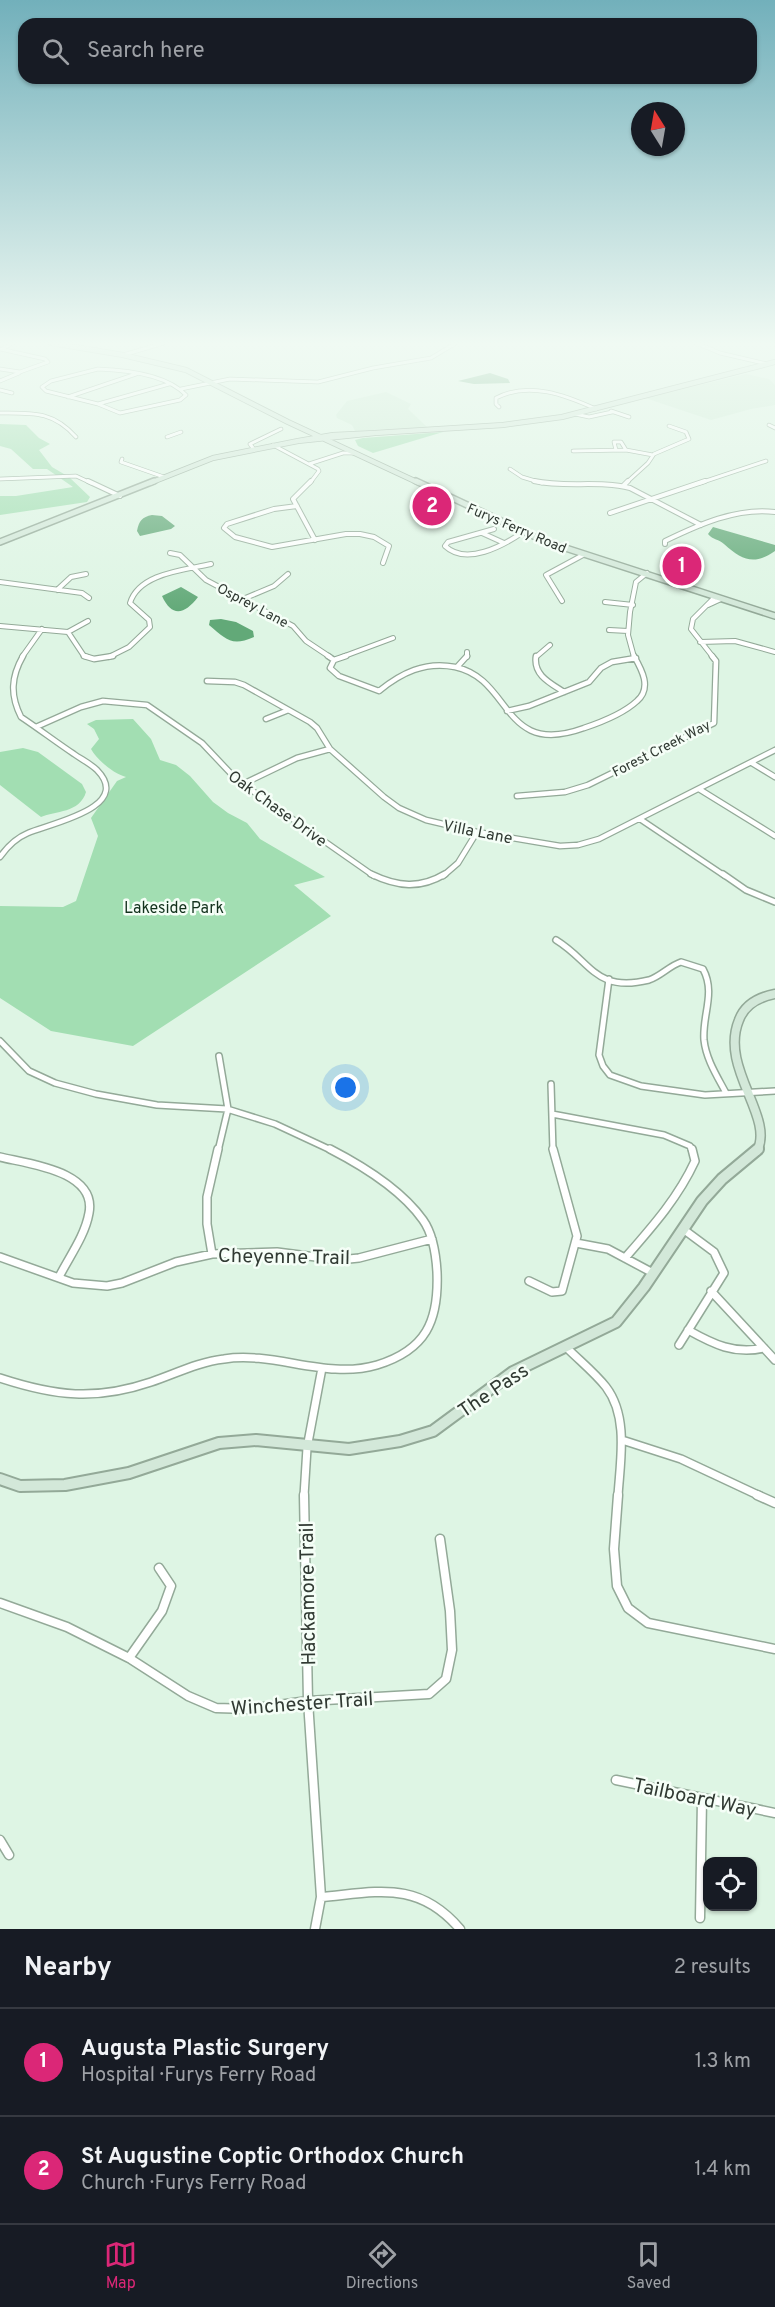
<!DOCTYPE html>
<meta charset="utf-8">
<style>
:root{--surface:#171b24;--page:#242831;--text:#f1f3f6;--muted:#9ea1a6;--line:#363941;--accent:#db2777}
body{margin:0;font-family:Overpass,sans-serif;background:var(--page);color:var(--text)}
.controls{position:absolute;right:18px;bottom:18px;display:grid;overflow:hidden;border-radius:12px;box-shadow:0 2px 4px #0004}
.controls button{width:54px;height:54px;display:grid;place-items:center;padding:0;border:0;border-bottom:2px solid var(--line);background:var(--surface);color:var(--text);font:30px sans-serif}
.compass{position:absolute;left:631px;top:102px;width:54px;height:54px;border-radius:50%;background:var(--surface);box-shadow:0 2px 4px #0004;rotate:349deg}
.you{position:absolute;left:346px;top:1088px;width:21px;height:21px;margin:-15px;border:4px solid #fff;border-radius:50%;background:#1a73e8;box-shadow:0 0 0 9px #1a73e833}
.badge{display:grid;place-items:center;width:39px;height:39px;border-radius:50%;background:var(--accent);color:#fff;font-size:20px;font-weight:700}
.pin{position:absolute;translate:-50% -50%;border:3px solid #fff;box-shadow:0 2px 6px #0006}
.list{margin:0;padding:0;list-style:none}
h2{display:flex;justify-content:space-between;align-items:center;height:78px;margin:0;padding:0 24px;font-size:26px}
h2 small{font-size:20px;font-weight:400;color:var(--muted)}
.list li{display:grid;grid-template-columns:39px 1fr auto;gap:18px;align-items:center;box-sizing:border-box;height:108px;padding:0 24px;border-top:2px solid var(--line)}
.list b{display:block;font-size:22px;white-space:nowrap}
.list p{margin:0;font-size:20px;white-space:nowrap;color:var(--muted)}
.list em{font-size:20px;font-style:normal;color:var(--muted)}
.icon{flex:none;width:33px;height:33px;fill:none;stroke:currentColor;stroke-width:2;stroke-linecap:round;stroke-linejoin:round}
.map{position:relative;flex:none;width:775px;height:1929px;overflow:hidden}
.search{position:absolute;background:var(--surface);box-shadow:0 2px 4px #0004;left:18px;right:18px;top:18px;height:66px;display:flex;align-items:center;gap:15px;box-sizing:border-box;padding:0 21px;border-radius:18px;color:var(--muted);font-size:22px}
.sheet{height:294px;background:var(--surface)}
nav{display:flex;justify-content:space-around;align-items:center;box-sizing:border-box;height:84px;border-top:2px solid var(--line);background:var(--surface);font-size:16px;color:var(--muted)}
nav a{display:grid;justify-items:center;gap:3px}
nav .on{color:var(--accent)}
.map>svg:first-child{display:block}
.built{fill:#ceebd5}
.green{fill:#a2deb2}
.water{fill:#62a978}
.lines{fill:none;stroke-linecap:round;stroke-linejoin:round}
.street-far5-casing{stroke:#93a998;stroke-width:4.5}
.street-far4-casing{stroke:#93a998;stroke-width:6}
.street-far3-casing{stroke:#93a998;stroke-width:7}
.street-far2-casing{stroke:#93a998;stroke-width:8}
.street-far1-casing{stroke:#93a998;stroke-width:10}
.street-casing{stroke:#93a998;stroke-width:11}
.secondary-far3-casing{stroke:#93a998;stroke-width:6}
.secondary-far2-casing{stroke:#93a998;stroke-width:8}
.secondary-far1-casing{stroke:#93a998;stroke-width:11}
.secondary-casing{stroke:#93a998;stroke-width:14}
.street-far5{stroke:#fff;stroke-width:3}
.street-far4{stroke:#fff;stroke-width:4}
.street-far3{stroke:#fff;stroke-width:4.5}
.street-far2{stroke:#fff;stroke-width:5}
.street-far1{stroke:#fff;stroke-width:7}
.street{stroke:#fff;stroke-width:8}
.secondary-far3{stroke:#d3e8d9;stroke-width:4.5}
.secondary-far2{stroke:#d3e8d9;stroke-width:5}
.secondary-far1{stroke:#d3e8d9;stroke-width:8}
.secondary{stroke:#d3e8d9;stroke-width:10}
.labels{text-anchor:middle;stroke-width:5;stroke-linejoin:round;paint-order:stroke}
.far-street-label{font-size:14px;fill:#313a33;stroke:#f5fef7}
.street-label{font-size:16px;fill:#313a33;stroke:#f5fef7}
.park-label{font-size:16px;fill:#13321d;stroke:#f5fef7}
.near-street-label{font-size:20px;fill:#313a33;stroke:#f5fef7}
</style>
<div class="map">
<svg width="775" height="1929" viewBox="0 0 775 1929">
<rect width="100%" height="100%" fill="#def5e4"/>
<path class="built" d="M746,374L769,379L775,385V405L751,409L711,420L645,398Z
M386,392L411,404L408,409L427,427L355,431L352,425L337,418L336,415L347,401Z"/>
<path class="green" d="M0,424L26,425L39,438L50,444L39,450L52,467L69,477L90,497L87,502L0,515V496H16L73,487L47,469H33L11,449L0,446Z
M443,432L373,453L358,446L355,440L363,438Z
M133,719L151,739L160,760L176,765L190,776L213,802L228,813L247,823L260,839L325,877L294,885L331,916L133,1046L51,1031L0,998V906L63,907L76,901L98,836L91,818L117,781L126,777C114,774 97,760 91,749L99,739L94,729L87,724L96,720Z
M23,748L38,752L82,784L86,792C80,813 55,811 41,817L0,785V752Z"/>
<path class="water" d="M490,373L508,379L510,383L474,384L458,381Z
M152,515L162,516L175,526L171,529L140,536L137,531C139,521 142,517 152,515Z
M713,527L775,545V551C754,566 742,560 724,544C719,539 713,540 708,534Z
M181,587L198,597C185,614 172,618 162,596Z
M221,619L236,622L253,631L254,637C231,647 226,639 209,625L210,620Z"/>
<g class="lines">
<defs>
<path id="street-far5" d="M696,343L720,353L767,364
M0,349L45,359L48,362L20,372L0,369
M2,349L13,343
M123,355L164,343
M98,369C126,370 166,374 186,395L180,400L120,413L98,404L46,391L42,387L51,381Z
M0,381L19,373
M181,389L230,379L318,382L373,368L431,358L456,343
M0,390L12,393
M68,397L136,374
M98,404L169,384
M499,407L496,404V398C529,381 565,395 596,409
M611,411L629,417
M0,413C33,413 53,411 76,437
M575,414L589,417L612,412
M769,425L775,428
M167,437L181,432
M273,445L318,469L319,471L310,483
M253,448L250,444L281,429
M616,450L614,442H621L626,450
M573,451L626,450L653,455
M122,459L121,462L164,477
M309,464L343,453H355
M510,469L522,477L542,483
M0,479L76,476L91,483
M626,483L648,463L654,454L689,439L686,432L669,426
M700,483L766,461"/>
<path id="street-far4" d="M88,481L120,496
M311,481L293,499L315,540
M534,481C566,488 599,480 630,488L701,525
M623,486L628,481
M297,506L274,509L227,524L224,528L235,537L272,547L346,534H360L374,537L389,546L383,563
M610,513L705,481
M494,529L448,542L445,546C466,566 503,546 523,532
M482,533L504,543
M665,544V541C698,525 737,507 775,512
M170,553L180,555L206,580L293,626L306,641L330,657
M0,582L82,593L89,598
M57,590L71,577L86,574
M243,599L274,586L288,574
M562,601L546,575L583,555
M605,602L633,605
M708,605L721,599
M0,626L68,632L84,656L88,657
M609,630L628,631
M68,632L88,621
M700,642L735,641L775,652
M467,652V657
M22,657L42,629
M109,657L129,647L150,627L149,620L130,603C139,573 185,570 211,564
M342,657L393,638
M536,657L550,645
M634,657L628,635L630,612L636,582L647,573
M713,657L691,629L693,619L715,597"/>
<path id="street-far3" d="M84,656L94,659L113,656
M328,656L334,660
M346,656L334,660L330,668L339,676L379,691C401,673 425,661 455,667C513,679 501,758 584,728C602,722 623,714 637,701C652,688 642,670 634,656
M536,656C533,675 550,683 564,692
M457,667L467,656
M207,681L235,682L244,685L310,722L317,728L330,749L384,797L399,808L426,820L477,832L560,846L578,845L599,839L775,750
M507,711L529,706L589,682L601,668L612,662L636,658
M266,719L286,711
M36,727L81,707L103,701L147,705L202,743L237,780L374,876
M752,763L775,777
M243,784L297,758L330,749
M699,789L775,836
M517,796L565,792L588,785L714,723L716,661L712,656
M640,819L725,876
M0,857C7,847 16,838 28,833C48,824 134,808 97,770C91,764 81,759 74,754C56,742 39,729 21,717C10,695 11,677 23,656
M443,876L458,863L477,832"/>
<path id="street-far2" d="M371,874C398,887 420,889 445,874
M723,874L746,890L775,902
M556,940C592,962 595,993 649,980C661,976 669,966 681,962L703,969C716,993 702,1015 704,1040C706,1059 717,1076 726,1093
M609,979L599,1055L603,1066L610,1075L641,1086L705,1095L775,1091
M0,1041L29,1071L55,1083L96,1094L157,1105L227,1109L275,1124L333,1151
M551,1084L553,1151
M552,1114L664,1135L690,1146L692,1151
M218,1151L228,1109L219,1056"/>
<path id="street-far1" d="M0,1157C29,1164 97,1171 89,1213C85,1236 69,1257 59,1277
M576,1243L608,1249L653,1273
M212,1254L207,1224V1197L218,1149
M0,1257L73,1283L107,1286L122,1283L176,1262L212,1254L277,1252L339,1260L359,1258L432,1239
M625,1258C652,1227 678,1198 695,1161L692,1149
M529,1281L552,1292L562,1291L577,1236L553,1149
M711,1291L775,1360
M688,1330C713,1344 735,1355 764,1348
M679,1345L724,1273L714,1252L683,1229
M567,1348C580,1361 595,1373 606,1387C629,1417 620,1462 618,1496
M0,1378C55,1396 95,1401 151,1382C175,1374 198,1362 224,1359C275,1351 326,1380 377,1365C426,1350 439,1321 437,1272C436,1255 433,1234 423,1220C401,1189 363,1166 330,1149
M622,1440L681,1459L760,1496
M304,1496L307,1448L322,1368"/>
<path id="street" d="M304,1495L308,1701L321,1897L315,1929
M618,1495L614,1549L617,1586L628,1608L648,1623L775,1649
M757,1495L775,1503
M0,1603L67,1627L129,1658L188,1696L216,1708L249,1709L308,1701L429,1694L446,1679L452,1650L450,1611L440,1539
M129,1658L162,1611L171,1586L159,1568
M616,1780L775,1813
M0,1840L9,1855
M321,1897C378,1892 418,1880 460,1929
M700,1918L702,1799"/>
<path id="secondary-far3" d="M51,343L123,355L186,370L288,422L419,483
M375,433L503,425L562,417L775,362
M375,433L298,441L333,435Z
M150,483L213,458L298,441"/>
<path id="secondary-far2" d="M416,481L544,541L775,616
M0,542L154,481"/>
<path id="secondary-far1" d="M757,1151C775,1117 719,1068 739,1020C745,1004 759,997 775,994"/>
<path id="secondary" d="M0,1479L20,1486L65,1485L129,1473L219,1443L256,1440L349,1449L400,1441L433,1431L513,1372L616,1322L644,1287L702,1201L722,1179L758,1149"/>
</defs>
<use href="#street-far5" class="street-far5-casing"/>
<use href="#street-far4" class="street-far4-casing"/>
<use href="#street-far3" class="street-far3-casing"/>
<use href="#street-far2" class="street-far2-casing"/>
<use href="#street-far1" class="street-far1-casing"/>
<use href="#street" class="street-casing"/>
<use href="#secondary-far3" class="secondary-far3-casing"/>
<use href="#secondary-far2" class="secondary-far2-casing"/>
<use href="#secondary-far1" class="secondary-far1-casing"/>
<use href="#secondary" class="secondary-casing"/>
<use href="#street-far5" class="street-far5"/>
<use href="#street-far4" class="street-far4"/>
<use href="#street-far3" class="street-far3"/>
<use href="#street-far2" class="street-far2"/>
<use href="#street-far1" class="street-far1"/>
<use href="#street" class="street"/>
<use href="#secondary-far3" class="secondary-far3"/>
<use href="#secondary-far2" class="secondary-far2"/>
<use href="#secondary-far1" class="secondary-far1"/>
<use href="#secondary" class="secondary"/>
</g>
<linearGradient id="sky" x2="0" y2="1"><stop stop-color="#72b0bb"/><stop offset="0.56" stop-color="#f0faf3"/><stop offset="1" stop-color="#f0faf3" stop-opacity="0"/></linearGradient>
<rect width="775" height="613" fill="url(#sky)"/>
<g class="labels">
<g class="far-street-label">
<text transform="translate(517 528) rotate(23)" y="5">Furys Ferry Road</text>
<text transform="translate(253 605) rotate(28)" y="5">Osprey Lane</text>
<text transform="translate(661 748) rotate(-27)" y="5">Forest Creek Way</text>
</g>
<g class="street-label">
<text transform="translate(278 808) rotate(36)" y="6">Oak Chase Drive</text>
<text transform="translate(478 831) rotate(11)" y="6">Villa Lane</text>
</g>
<g class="park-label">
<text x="174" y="913">Lakeside Park</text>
</g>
<g class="near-street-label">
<text transform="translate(284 1256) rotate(1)" y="7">Cheyenne Trail</text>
<text transform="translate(493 1390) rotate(-34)" y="7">The Pass</text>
<text transform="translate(307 1594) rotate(-91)" y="7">Hackamore Trail</text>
<text transform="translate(302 1703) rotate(-4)" y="7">Winchester Trail</text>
<text transform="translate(695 1797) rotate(12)" y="7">Tailboard Way</text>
</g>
</g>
</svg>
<div class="controls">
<button><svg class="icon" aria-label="locate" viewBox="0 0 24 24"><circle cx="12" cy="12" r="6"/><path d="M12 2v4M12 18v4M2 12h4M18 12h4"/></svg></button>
</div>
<svg class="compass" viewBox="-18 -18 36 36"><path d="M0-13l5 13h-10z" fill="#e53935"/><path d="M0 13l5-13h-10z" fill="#9ea1a6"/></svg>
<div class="you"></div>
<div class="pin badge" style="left:682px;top:566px">1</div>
<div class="pin badge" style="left:432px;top:506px">2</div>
<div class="search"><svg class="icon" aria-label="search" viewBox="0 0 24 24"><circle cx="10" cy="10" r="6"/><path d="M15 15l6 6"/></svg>Search here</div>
</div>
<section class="sheet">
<h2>Nearby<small>2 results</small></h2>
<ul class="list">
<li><span class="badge">1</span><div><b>Augusta Plastic Surgery</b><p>Hospital · Furys Ferry Road</p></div><em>1.3 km</em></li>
<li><span class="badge">2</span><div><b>St Augustine Coptic Orthodox Church</b><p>Church · Furys Ferry Road</p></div><em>1.4 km</em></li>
</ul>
</section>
<nav>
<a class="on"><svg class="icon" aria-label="map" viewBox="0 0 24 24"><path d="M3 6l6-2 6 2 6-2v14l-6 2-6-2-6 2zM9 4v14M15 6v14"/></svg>Map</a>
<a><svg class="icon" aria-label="directions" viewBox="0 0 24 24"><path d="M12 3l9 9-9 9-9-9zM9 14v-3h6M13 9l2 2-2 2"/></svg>Directions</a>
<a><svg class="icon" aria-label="saved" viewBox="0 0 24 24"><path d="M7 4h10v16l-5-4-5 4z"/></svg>Saved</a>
</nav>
